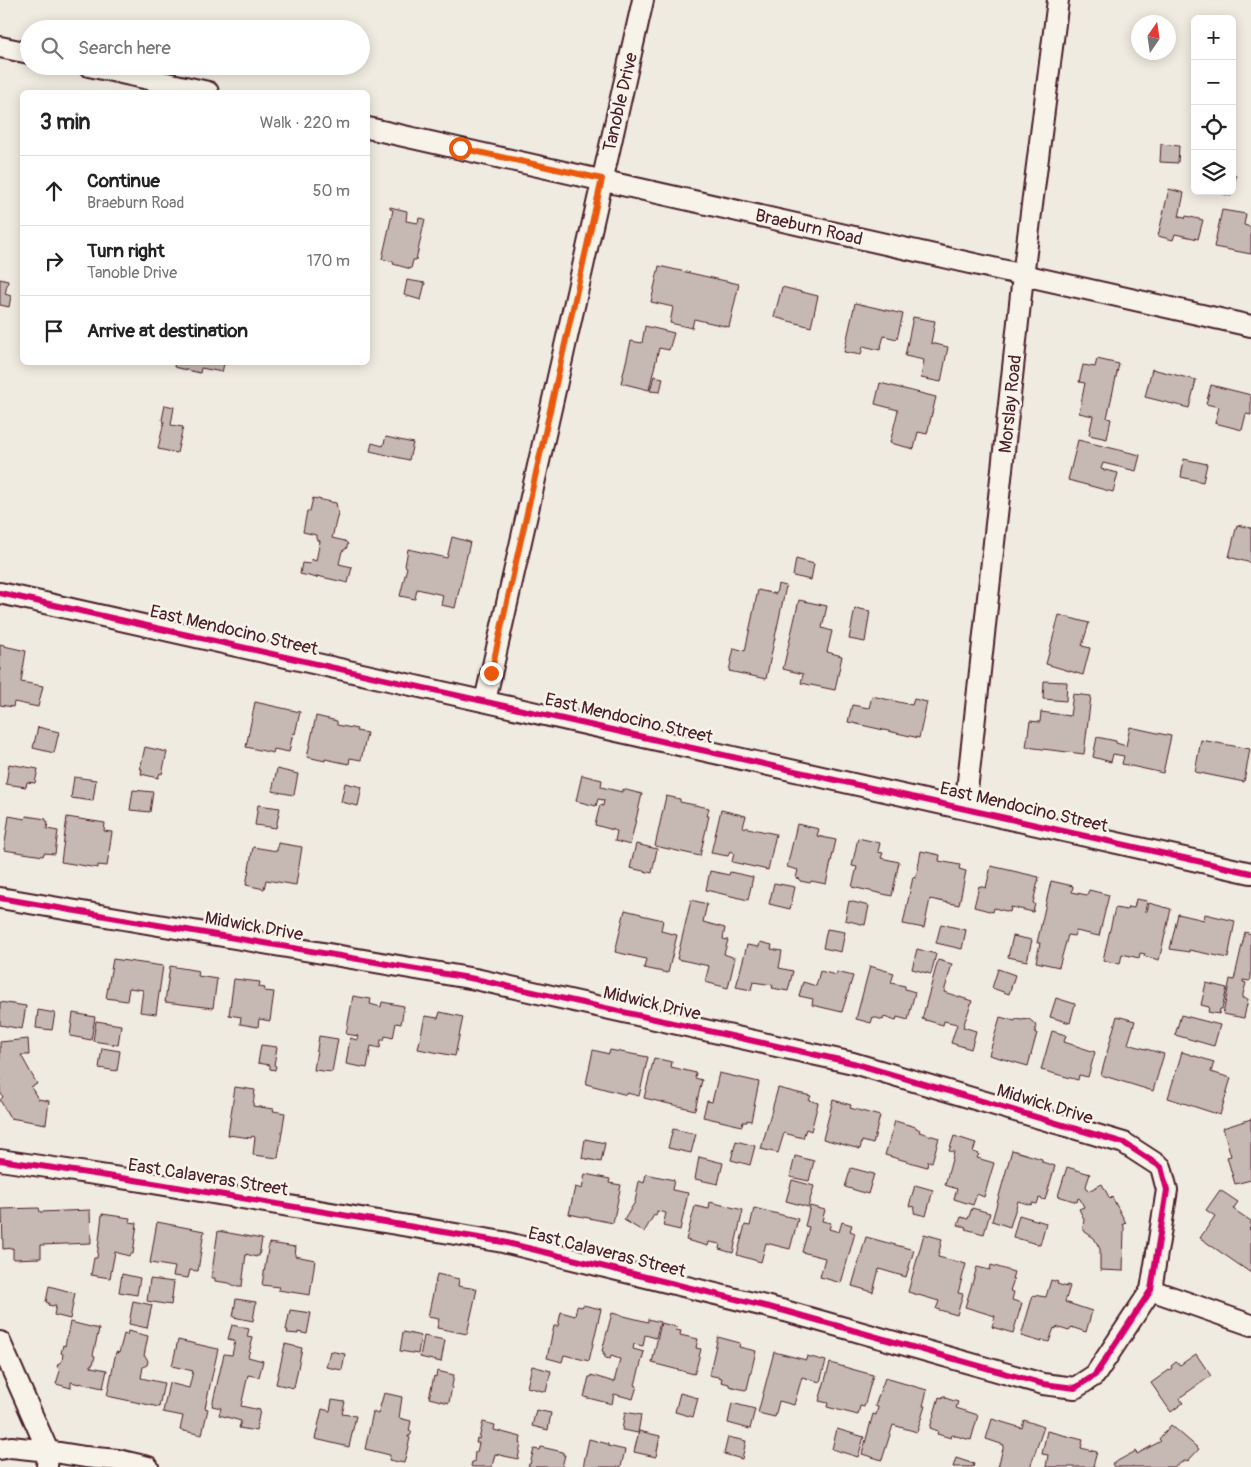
<!DOCTYPE html>
<meta charset="utf-8">
<style>
:root{--surface:#fff;--page:#f6f6f6;--text:#222;--muted:#767676;--line:#e0e0e0}
body{margin:0;font-family:Pangolin,sans-serif;background:var(--page);color:var(--text)}
.controls{position:absolute;right:15px;top:15px;display:grid;overflow:hidden;border-radius:8px;box-shadow:0 2px 12px #0003}
.controls button{width:45px;height:45px;display:grid;place-items:center;padding:0;border:0;border-bottom:1px solid var(--line);background:var(--surface);color:var(--text);font:25px sans-serif}
.compass{position:absolute;left:1131px;top:15px;width:45px;height:45px;border-radius:50%;background:var(--surface);box-shadow:0 2px 12px #0003;rotate:13deg}
.stop{position:absolute;width:15px;height:15px;margin:-11px;border:4px solid #ea580c;border-radius:50%;background:#fff}
.stop.end{background:#ea580c;border-color:#fff;box-shadow:0 1px 5px #0008}
.list{margin:0;padding:0;list-style:none}
h2{display:flex;justify-content:space-between;align-items:center;height:65px;margin:0;padding:0 20px;font-size:21px}
h2 small{font-size:16px;font-weight:400;color:var(--muted)}
.list li{display:grid;grid-template-columns:32px 1fr auto;gap:15px;align-items:center;box-sizing:border-box;height:70px;padding:0 20px;border-top:1px solid var(--line)}
.list b{display:block;font-size:19px;white-space:nowrap}
.list p{margin:0;font-size:16px;white-space:nowrap;color:var(--muted)}
.list em{font-size:16px;font-style:normal;color:var(--muted)}
.icon{flex:none;width:28px;height:28px;fill:none;stroke:currentColor;stroke-width:2;stroke-linecap:round;stroke-linejoin:round}
.map{position:relative;flex:none;width:1251px;height:1467px;overflow:hidden}
.search{position:absolute;background:var(--surface);box-shadow:0 2px 12px #0003;left:20px;top:20px;width:350px;height:55px;display:flex;align-items:center;gap:12px;box-sizing:border-box;padding:0 18px;border-radius:28px;color:var(--muted);font-size:19px}
.panel{position:absolute;background:var(--surface);box-shadow:0 2px 12px #0003;left:20px;top:90px;width:350px;height:275px;border-radius:8px}
.map>svg:first-child{display:block}
.building{fill:#c6b8b3;stroke:#4a1f2b}
.lines{fill:none;stroke-linecap:round;stroke-linejoin:round}
.minor-casing{stroke:#4a1f2b;stroke-width:24}
.minor{stroke:#f7f3e8;stroke-width:20}
.cycleway-casing{stroke:#f7f3e8;stroke-width:9}
.cycleway{stroke:#d6006c;stroke-width:6}
.route{stroke:#ea580c;stroke-width:6}
.labels{text-anchor:middle;stroke-width:5;stroke-linejoin:round;paint-order:stroke}
.street-label{font-size:18px;fill:#4a1f2b;stroke:#f7f3e8}
</style>
<div class="map">
<svg width="1251" height="1467" viewBox="0 0 1251 1467">
<rect width="100%" height="100%" fill="#f0ebe0"/>
<filter id="ink" filterUnits="userSpaceOnUse"><feTurbulence type="fractalNoise" baseFrequency=".02" numOctaves="2"/><feDisplacementMap in="SourceGraphic" scale="10" xChannelSelector="R" yChannelSelector="G"/><feConvolveMatrix kernelMatrix="1 2 1 2 8 2 1 2 1" color-interpolation-filters="sRGB"/></filter>
<g filter="url(#ink)">
<path class="building" d="M1161,144L1179,146L1178,163L1160,162Z
M1232,175L1236,176L1231,196L1212,191H1232Z
M1169,189L1184,193L1179,217L1182,216L1185,219L1186,216L1203,220L1198,239L1175,234L1173,240L1158,236Z
M390,207L407,211L406,221L418,223L419,218L425,219L416,260H413L411,269L393,264L394,262L382,259L393,210L390,209Z
M1222,210L1246,214L1244,225L1251,227V254L1214,247Z
M659,266L739,284L729,327L694,319L692,328L670,323L673,307L651,302Z
M0,279L8,281L5,294L11,296L9,307L0,305Z
M407,280L425,283L421,300L404,295Z
M782,287L818,296L811,327L774,317Z
M855,303L903,314L897,339L884,336L880,350L863,346L861,355L844,352Z
M913,317L935,321L931,343L948,347L941,382L921,378L924,360L905,356Z
M645,326L674,333L669,350L659,348L649,390L621,383L631,341L642,343Z
M1097,359L1119,364L1107,418L1111,419L1107,439L1089,435L1093,416L1079,413L1085,383L1079,382L1083,365L1095,367Z
M175,362H216L224,364L222,372L201,368L200,373L174,367Z
M1152,369L1196,380L1189,408L1145,397Z
M654,376L663,378L660,392L650,391Z
M880,383L936,397L927,434L918,432L914,449L890,443L898,410L875,404Z
M1211,385L1251,395V415L1246,414L1242,430L1215,423L1219,407L1206,404Z
M165,405L174,407L171,425L183,427L177,453L158,449L164,421L162,420Z
M386,437L413,443L409,460L370,451L372,443L383,446Z
M1078,440L1140,455L1136,471L1103,463L1101,469L1118,473L1113,492L1068,480Z
M1184,459L1207,464L1203,482L1181,477Z
M313,498L336,503L338,513L332,538L345,541L348,544L346,549L342,551L339,564L352,567L348,583L317,576V578L300,574L302,563L310,564L311,559L316,561L320,541L316,539V535L303,532L307,511H310Z
M1237,525L1251,528V563L1229,557Z
M452,537L470,542L455,608L441,605L443,595L417,589L415,599L400,596L407,567L405,566L408,549L447,558Z
M796,559L814,564L811,580L793,576Z
M778,584L786,586L766,679L729,671L734,648L745,651L758,590L776,594Z
M799,600L827,606L822,628L832,631L827,652L842,656L835,690L801,683L803,674L783,669Z
M855,608L870,611L865,642L849,639Z
M1059,615L1089,623L1082,646L1090,648L1083,675L1046,664Z
M0,644L4,645V646L26,651L21,682L43,686L38,707L14,702L13,707L0,705Z
M1044,681L1067,682L1066,701L1043,699Z
M1073,694L1091,696L1084,754L1026,747L1030,721L1040,722L1041,712L1070,716Z
M872,696L912,705L914,699L927,702L919,738L848,722L852,705L869,708Z
M255,702L300,712L295,734L293,733L289,752L274,749L273,753L246,747Z
M316,716L337,721V725L357,729L356,731L367,733L361,760L350,758L349,764L325,759V761L307,757Z
M38,727L59,732L54,753L33,748Z
M1130,727L1171,736L1163,773L1122,764L1124,756L1113,754L1111,762L1093,757L1097,737L1116,741V743L1126,746Z
M1201,740L1250,749L1244,782L1195,772Z
M145,747L167,752L162,774L160,773L158,778L141,774L142,769H140Z
M9,764L38,769L35,783L27,782L26,787L6,784Z
M277,769L298,774L294,795L272,791Z
M582,775L602,780L601,787L622,792V789L642,794L630,845L615,841L617,831L595,825L600,805L603,806L604,800L598,799L596,806L576,801Z
M74,777L96,780L93,801L71,798Z
M345,783L362,787L358,806L341,802Z
M133,790L153,792L150,812L130,810Z
M666,796L680,799V802L709,808L707,816H709L700,856L655,846Z
M258,805L280,808L276,828L255,825Z
M721,810L746,816L743,827L776,834L768,870L732,862L734,853L730,851L728,856L711,853Z
M9,816L25,819L26,816L46,819V821L48,822L47,829L58,831L55,854L44,853L43,856L4,850Z
M67,817L105,823L104,831L112,832L107,866L98,865V868L61,862Z
M797,824L819,829L817,836L836,840L826,884L811,881L810,883L800,881V879L796,878L798,870L787,867Z
M858,838L880,843L878,852L883,853L881,858L899,862L892,896L852,887L857,867L852,866Z
M278,843L302,847L296,885L266,880L264,889L246,885L253,847L277,851Z
M636,844L657,849L652,873L630,868Z
M921,851L940,855L939,861L960,865L959,869L966,871L959,905L930,899L924,928L903,924L913,877L916,878Z
M991,866L1039,877L1033,903L1035,904L1033,912L1011,907L1010,912L994,908L993,912L974,907L979,886L986,888Z
M710,871L729,875L730,872L753,877L748,900L706,890Z
M1051,881L1073,886L1072,892L1087,895L1089,890L1109,895L1099,936L1076,931L1074,936L1068,935L1059,967L1036,962L1040,943H1037Z
M774,883L795,887L790,909L769,904Z
M1136,899L1147,901L1145,911H1147L1149,903L1171,909L1159,960L1144,956L1145,954L1140,953L1139,958L1122,954L1120,964L1103,960L1115,908L1127,910L1128,907L1134,908Z
M691,900L707,904L703,922L725,928L723,939L728,940L724,954L735,958L728,988L705,982L709,966L677,959Z
M849,901L869,906L865,925L845,920Z
M625,910L641,914V915L663,920L661,931L677,935L668,973L644,968L646,959L615,952Z
M1178,914L1204,920L1205,914L1235,921L1228,958L1189,950V952L1170,949Z
M941,924L966,930L962,949L936,943Z
M827,929L845,932L841,952L823,948Z
M1245,932L1251,934V979L1249,981L1243,980V982L1246,983L1242,998L1248,999L1244,1018L1223,1014L1230,979L1234,980Z
M1013,936L1032,940L1027,961L1008,957Z
M760,942L772,945L771,949L782,951L779,968L793,971L788,991L772,988L773,985L753,982L751,990L736,987L747,945L759,947Z
M917,949L936,954L931,974L912,969Z
M113,959L163,966L156,1014L140,1012L143,990L129,988L127,1001L106,998Z
M938,960L952,964L944,992L972,1001L963,1027L976,1031L971,1049L951,1043L957,1024L944,1021L943,1025L922,1019Z
M170,966L199,971L198,976L217,979L213,1008L165,1002Z
M870,966L894,973L891,983L905,986V989L915,992L908,1020L897,1017L896,1021L884,1017L883,1020L873,1017L871,1023L856,1019Z
M998,969L1015,975L1009,994L992,988Z
M820,971L836,975L837,972L853,976L842,1012L812,1005L813,999L799,996L803,982L816,986Z
M234,979L260,982L259,987L265,988L264,991L274,992L270,1021L259,1019L258,1027L240,1024L241,1017L229,1015Z
M1206,983L1227,988L1222,1009H1220L1219,1014L1208,1012L1209,1007L1201,1005Z
M353,996L371,999L370,1004L381,1007L382,1002L404,1006L401,1024L396,1023L393,1038L385,1036L384,1040H381L380,1048L371,1046L367,1068L346,1064L350,1038L357,1040L358,1036L346,1034Z
M1056,998L1075,1004L1070,1023L1050,1017Z
M0,1002L26,1006L22,1029L0,1025Z
M38,1010L55,1013L52,1030L36,1028Z
M440,1012L463,1017L455,1056L418,1049L425,1016L438,1018Z
M73,1013L95,1017L91,1040L70,1036Z
M1181,1015L1220,1025L1214,1046L1175,1035Z
M1117,1016L1135,1021L1128,1044L1164,1054L1153,1091L1101,1075Z
M1000,1017L1015,1021L1016,1019L1021,1020L1029,1019L1035,1024L1036,1027L1035,1033H1037L1028,1066L989,1055Z
M96,1021L121,1025L118,1045L93,1041Z
M1052,1031L1066,1035L1064,1042L1095,1052L1088,1077L1079,1075L1078,1080L1041,1070Z
M319,1036L338,1039L332,1072L314,1070Z
M28,1039L29,1055H21L37,1084L31,1087L38,1099L49,1101L46,1124L10,1118L0,1100L3,1097L0,1092V1042Z
M261,1045L277,1047L274,1065L276,1066L275,1070L270,1069V1065L258,1063Z
M102,1048L120,1051L117,1071L99,1068Z
M593,1050L609,1054L610,1050L648,1057L639,1096L627,1093V1095L586,1084Z
M1182,1052L1214,1062L1211,1072L1231,1078L1220,1115L1168,1098Z
M654,1058L672,1062L671,1067L696,1073L695,1078L702,1080L695,1110L644,1098Z
M719,1073L759,1082L751,1121L747,1120V1122H743L742,1126L703,1117L707,1101L712,1102Z
M235,1087L255,1090L253,1106L274,1109L273,1111L285,1113L278,1158L253,1155L255,1137L252,1136L251,1138L228,1135Z
M778,1088L811,1096L809,1100L818,1103L811,1131L806,1129L803,1138L784,1133L778,1153L761,1149Z
M833,1100L851,1105L850,1108L880,1116L873,1144L862,1141L860,1149L823,1139Z
M1251,1119V1180L1235,1184L1227,1157L1231,1156L1223,1128Z
M895,1121L916,1127V1128L920,1130L919,1132L939,1138L932,1162L928,1161L927,1167L885,1155Z
M673,1129L696,1134L691,1153L668,1148Z
M954,1136L976,1143L973,1152L979,1154L977,1158L994,1163L984,1197L977,1194L973,1205L954,1199L957,1189L945,1185L954,1152L949,1151Z
M585,1139L605,1143L601,1162L582,1158Z
M736,1141L755,1146L750,1165L731,1160Z
M1012,1150L1042,1159V1162L1055,1166L1045,1200L1039,1198L1037,1204L1032,1203L1031,1205L1018,1201L1010,1227L992,1221Z
M795,1156L814,1161L809,1181L790,1177Z
M699,1157L723,1163L718,1184L695,1179Z
M1067,1167L1090,1174L1086,1186L1088,1191L1102,1184L1110,1199L1112,1197L1126,1223L1123,1224L1124,1227L1123,1271L1100,1270V1249L1094,1238L1085,1232L1083,1228L1084,1219L1079,1209L1084,1207L1080,1199L1078,1198L1077,1202L1058,1196Z
M851,1168L874,1174L868,1194L845,1187Z
M585,1174L610,1179L609,1183L621,1185L613,1223L569,1214L575,1187L582,1189Z
M646,1174L674,1180L672,1190L688,1193L680,1230L663,1226L666,1213L657,1211L656,1216L654,1215L644,1232L624,1220L635,1202L639,1181L644,1183Z
M792,1180L814,1186L808,1207L786,1201Z
M915,1185L933,1190L926,1216L914,1213L915,1207L909,1206Z
M1220,1190L1238,1202L1233,1209L1251,1221V1227L1249,1229L1251,1231V1273L1200,1238L1215,1216L1206,1210Z
M710,1202L743,1210L733,1253L719,1249L720,1244L709,1242L708,1246L686,1240L695,1206L709,1209Z
M810,1206L825,1210L822,1221L831,1223L829,1229L839,1232L842,1222L852,1225L850,1231L855,1233L841,1283L820,1277L825,1258L802,1252L809,1227L805,1226Z
M39,1208L40,1212L90,1210L91,1243L41,1245V1258L13,1259V1248L3,1249L2,1209Z
M754,1208L798,1219L790,1249L766,1243L761,1262L737,1255L745,1225L750,1226Z
M972,1208L990,1213L984,1234L965,1229L966,1227L958,1225L961,1217L968,1219Z
M102,1214L130,1218L129,1222L137,1223L133,1254H130L129,1256L115,1252L110,1278L91,1275L94,1258H97Z
M1019,1215L1046,1223L1040,1245L1013,1237Z
M157,1222L204,1231L198,1271L190,1270L188,1278L173,1276L175,1267L150,1263Z
M218,1231L262,1239L259,1256H256V1257L246,1254L242,1286H235L229,1283L215,1281V1278H211Z
M924,1234L942,1239L938,1257L966,1264L958,1293L963,1294L957,1315L936,1309L939,1301L908,1292Z
M866,1237L914,1250L906,1277L879,1269L873,1292L852,1286Z
M269,1243L296,1247L295,1256L315,1260L310,1295L278,1290L279,1287L262,1285Z
M991,1265L1014,1272L1012,1279H1014L1010,1291L1014,1292L1012,1300L1022,1303L1013,1333L992,1327L995,1316L965,1307L977,1267L990,1270Z
M122,1274L140,1278L137,1295L119,1292Z
M437,1274L459,1279L458,1286L477,1289L467,1334L437,1328L439,1319L428,1317Z
M150,1279L174,1282L171,1305L147,1301Z
M1051,1280L1058,1282L1057,1284L1067,1287V1285L1070,1286L1065,1302L1092,1311L1086,1332L1071,1327L1069,1331L1056,1327V1329L1054,1328L1049,1342L1042,1340V1342L1021,1336L1033,1295L1046,1297Z
M49,1286L75,1293L70,1319L54,1315L56,1305H54L53,1306L48,1305L49,1303L46,1302Z
M236,1299L256,1302L253,1321L233,1317Z
M133,1301L152,1305L147,1328L129,1324Z
M583,1305L601,1309L589,1361L564,1355L562,1362L547,1358L554,1326H558L561,1312L575,1316L577,1306L582,1307Z
M290,1310L311,1313L307,1334L298,1332V1334L287,1333L288,1330H286Z
M612,1313L648,1322V1319L660,1322L656,1338L645,1335L643,1346L634,1344L633,1349L644,1352L635,1385L637,1386L633,1399L614,1394L612,1404L584,1397L589,1377H591V1375L614,1382L620,1359L611,1356L610,1359L605,1358V1355H603L604,1352L602,1351Z
M70,1322L99,1329L93,1355L95,1356L93,1364H91V1367L107,1370L103,1388L79,1383V1384L71,1382V1388L56,1384L60,1371L57,1366L59,1363L62,1361L63,1354L61,1353L63,1345L65,1346Z
M661,1323L677,1327L676,1330L681,1331L680,1335L698,1339L696,1348L701,1349L695,1373L694,1374L652,1363Z
M232,1325L249,1329L247,1337L253,1338L248,1357L263,1361L259,1377L248,1375L241,1406L260,1410L256,1431L239,1428L241,1421L219,1415L221,1408L212,1406L224,1354L232,1355L235,1341L228,1339Z
M128,1331L148,1336L144,1356L146,1357L148,1361L147,1365L143,1367L141,1378L164,1383L159,1407L107,1396L116,1352L119,1353L124,1334L127,1335Z
M403,1332L421,1336L418,1354L400,1351Z
M424,1336L445,1340L441,1362L420,1357Z
M718,1337L740,1343L739,1347L756,1351L747,1389L745,1390L729,1386V1384L721,1382L722,1378L709,1375Z
M178,1340L218,1349L205,1408L208,1409L202,1435L180,1430L183,1416L163,1412L169,1383L189,1388L193,1371L172,1366Z
M285,1344L302,1348L294,1388L276,1384Z
M330,1351L345,1354L342,1370L326,1367Z
M774,1352L806,1360L807,1356L826,1361L820,1382L802,1377L794,1405L779,1401L775,1417L758,1413Z
M1196,1354L1211,1376L1179,1398L1183,1403L1171,1412L1151,1383L1172,1368L1171,1366L1176,1362L1180,1365Z
M830,1363L873,1375L864,1407L860,1406L858,1415L827,1407L828,1403L819,1401Z
M532,1366L551,1371L546,1392L527,1387Z
M437,1371L454,1375L449,1403L429,1398L434,1376L436,1377Z
M885,1378L927,1390L923,1406H925L917,1432L893,1425L882,1460L862,1454L873,1414L876,1415L878,1407L875,1406Z
M384,1393L402,1397L399,1418L411,1421L409,1431L412,1432L410,1436H408V1437L410,1438L404,1463L389,1460L390,1455L365,1449L373,1412L378,1414Z
M680,1393L698,1398L693,1417L675,1412Z
M943,1396H946L945,1398L958,1402L956,1408L978,1415L971,1440L952,1435L951,1438L937,1434L938,1431L930,1428L939,1397L942,1398Z
M332,1400L345,1402L342,1414L356,1416L349,1447L315,1439L322,1409L330,1411Z
M732,1403L755,1409L750,1429L728,1423Z
M536,1410L551,1413L548,1430L532,1426Z
M625,1412L641,1415L638,1433L622,1430Z
M992,1419L1022,1428L1024,1420L1044,1427L1030,1467H998L1004,1445L986,1439Z
M483,1422L495,1425L494,1430L521,1437L520,1443H521L518,1459L495,1454L492,1467H472L471,1466L472,1462H474L475,1452H477L479,1443H476L477,1438L479,1439Z
M1171,1425L1199,1449L1188,1461L1186,1460L1174,1467H1114L1112,1464L1136,1451L1137,1454L1161,1441L1159,1439Z
M837,1429L864,1437L858,1457L832,1449Z
M639,1431L660,1436L656,1457L634,1452Z
M1047,1431L1083,1440L1081,1448L1097,1452L1093,1466L1096,1467H1046L1048,1455L1042,1454Z
M728,1437L746,1441L742,1459L724,1454Z
M589,1439L608,1444V1446L625,1450L621,1467H583Z
M541,1447L563,1452V1455H565L562,1467H528L529,1464H530L534,1449L540,1450Z
M956,1458L974,1464L973,1467H953Z"/>
<g class="lines">
<defs>
<path id="minor" d="M0,47L29,53
M89,66L208,92
M368,128C662,193 956,261 1251,326
M0,593L1251,873
M485,701L643,0
M965,809L1023,276L1058,0
M0,898L475,979L853,1063L1124,1143L1161,1167L1167,1190L1151,1290L1095,1375L1075,1388L1043,1384L785,1311L503,1242L141,1181L0,1160
M1151,1290L1251,1325
M0,1342L48,1451L47,1467
M0,1449L11,1447L48,1451L85,1457L118,1460L148,1467"/>
</defs>
<use href="#minor" class="minor-casing"/>
<use href="#minor" class="minor"/>
<defs>
<path id="cycleway" d="M0,593L1251,873
M0,898L475,979L853,1063L1124,1143L1161,1167L1167,1190L1151,1290L1095,1375L1075,1388L1043,1384L785,1311L503,1242L141,1181L0,1160"/>
</defs>
<use href="#cycleway" class="cycleway-casing"/>
<use href="#cycleway" class="cycleway"/>
</g>
</g>
<g class="lines" filter="url(#ink)">
<path class="route" d="M460,148L602,179L491,673"/>
</g>
<g class="labels">
<g class="street-label">
<text transform="translate(620 102) rotate(-77)" y="6">Tanoble Drive</text>
<text transform="translate(809 227) rotate(13)" y="6">Braeburn Road</text>
<text transform="translate(1010 404) rotate(-84)" y="6">Morslay Road</text>
<text transform="translate(234 630) rotate(13)" y="6">East Mendocino Street</text>
<text transform="translate(629 718) rotate(13)" y="6">East Mendocino Street</text>
<text transform="translate(1024 807) rotate(13)" y="6">East Mendocino Street</text>
<text transform="translate(254 926) rotate(10)" y="6">Midwick Drive</text>
<text transform="translate(652 1003) rotate(13)" y="6">Midwick Drive</text>
<text transform="translate(1045 1104) rotate(17)" y="6">Midwick Drive</text>
<text transform="translate(208 1177) rotate(9)" y="6">East Calaveras Street</text>
<text transform="translate(607 1252) rotate(14)" y="6">East Calaveras Street</text>
</g>
</g>
</svg>
<div class="controls">
<button>+</button>
<button>−</button>
<button><svg class="icon" aria-label="locate" viewBox="0 0 24 24"><circle cx="12" cy="12" r="6"/><path d="M12 2v4M12 18v4M2 12h4M18 12h4"/></svg></button>
<button><svg class="icon" aria-label="layers" viewBox="0 0 24 24"><path d="M12 4l9 5-9 5-9-5zM3 14l9 5 9-5"/></svg></button>
</div>
<svg class="compass" viewBox="-18 -18 36 36"><path d="M0-13l5 13h-10z" fill="#e53935"/><path d="M0 13l5-13h-10z" fill="#767676"/></svg>
<div class="stop" style="left:460px;top:148px"></div>
<div class="stop end" style="left:491px;top:673px"></div>
<div class="search"><svg class="icon" aria-label="search" viewBox="0 0 24 24"><circle cx="10" cy="10" r="6"/><path d="M15 15l6 6"/></svg>Search here</div>
<section class="panel">
<h2>3 min<small>Walk · 220 m</small></h2>
<ul class="list">
<li><svg class="icon" aria-label="ahead" viewBox="0 0 24 24"><path d="M12 20V5M6 11l6-6 6 6"/></svg><div><b>Continue</b><p>Braeburn Road</p></div><em>50 m</em></li>
<li><svg class="icon" aria-label="right" viewBox="0 0 24 24"><path d="M7 20v-9h11M14 6l5 5-5 5"/></svg><div><b>Turn right</b><p>Tanoble Drive</p></div><em>170 m</em></li>
<li><svg class="icon" aria-label="arrive" viewBox="0 0 24 24"><path d="M6 21V4h12l-3 4 3 4H6"/></svg><div><b>Arrive at destination</b></div></li>
</ul>
</section>
</div>
